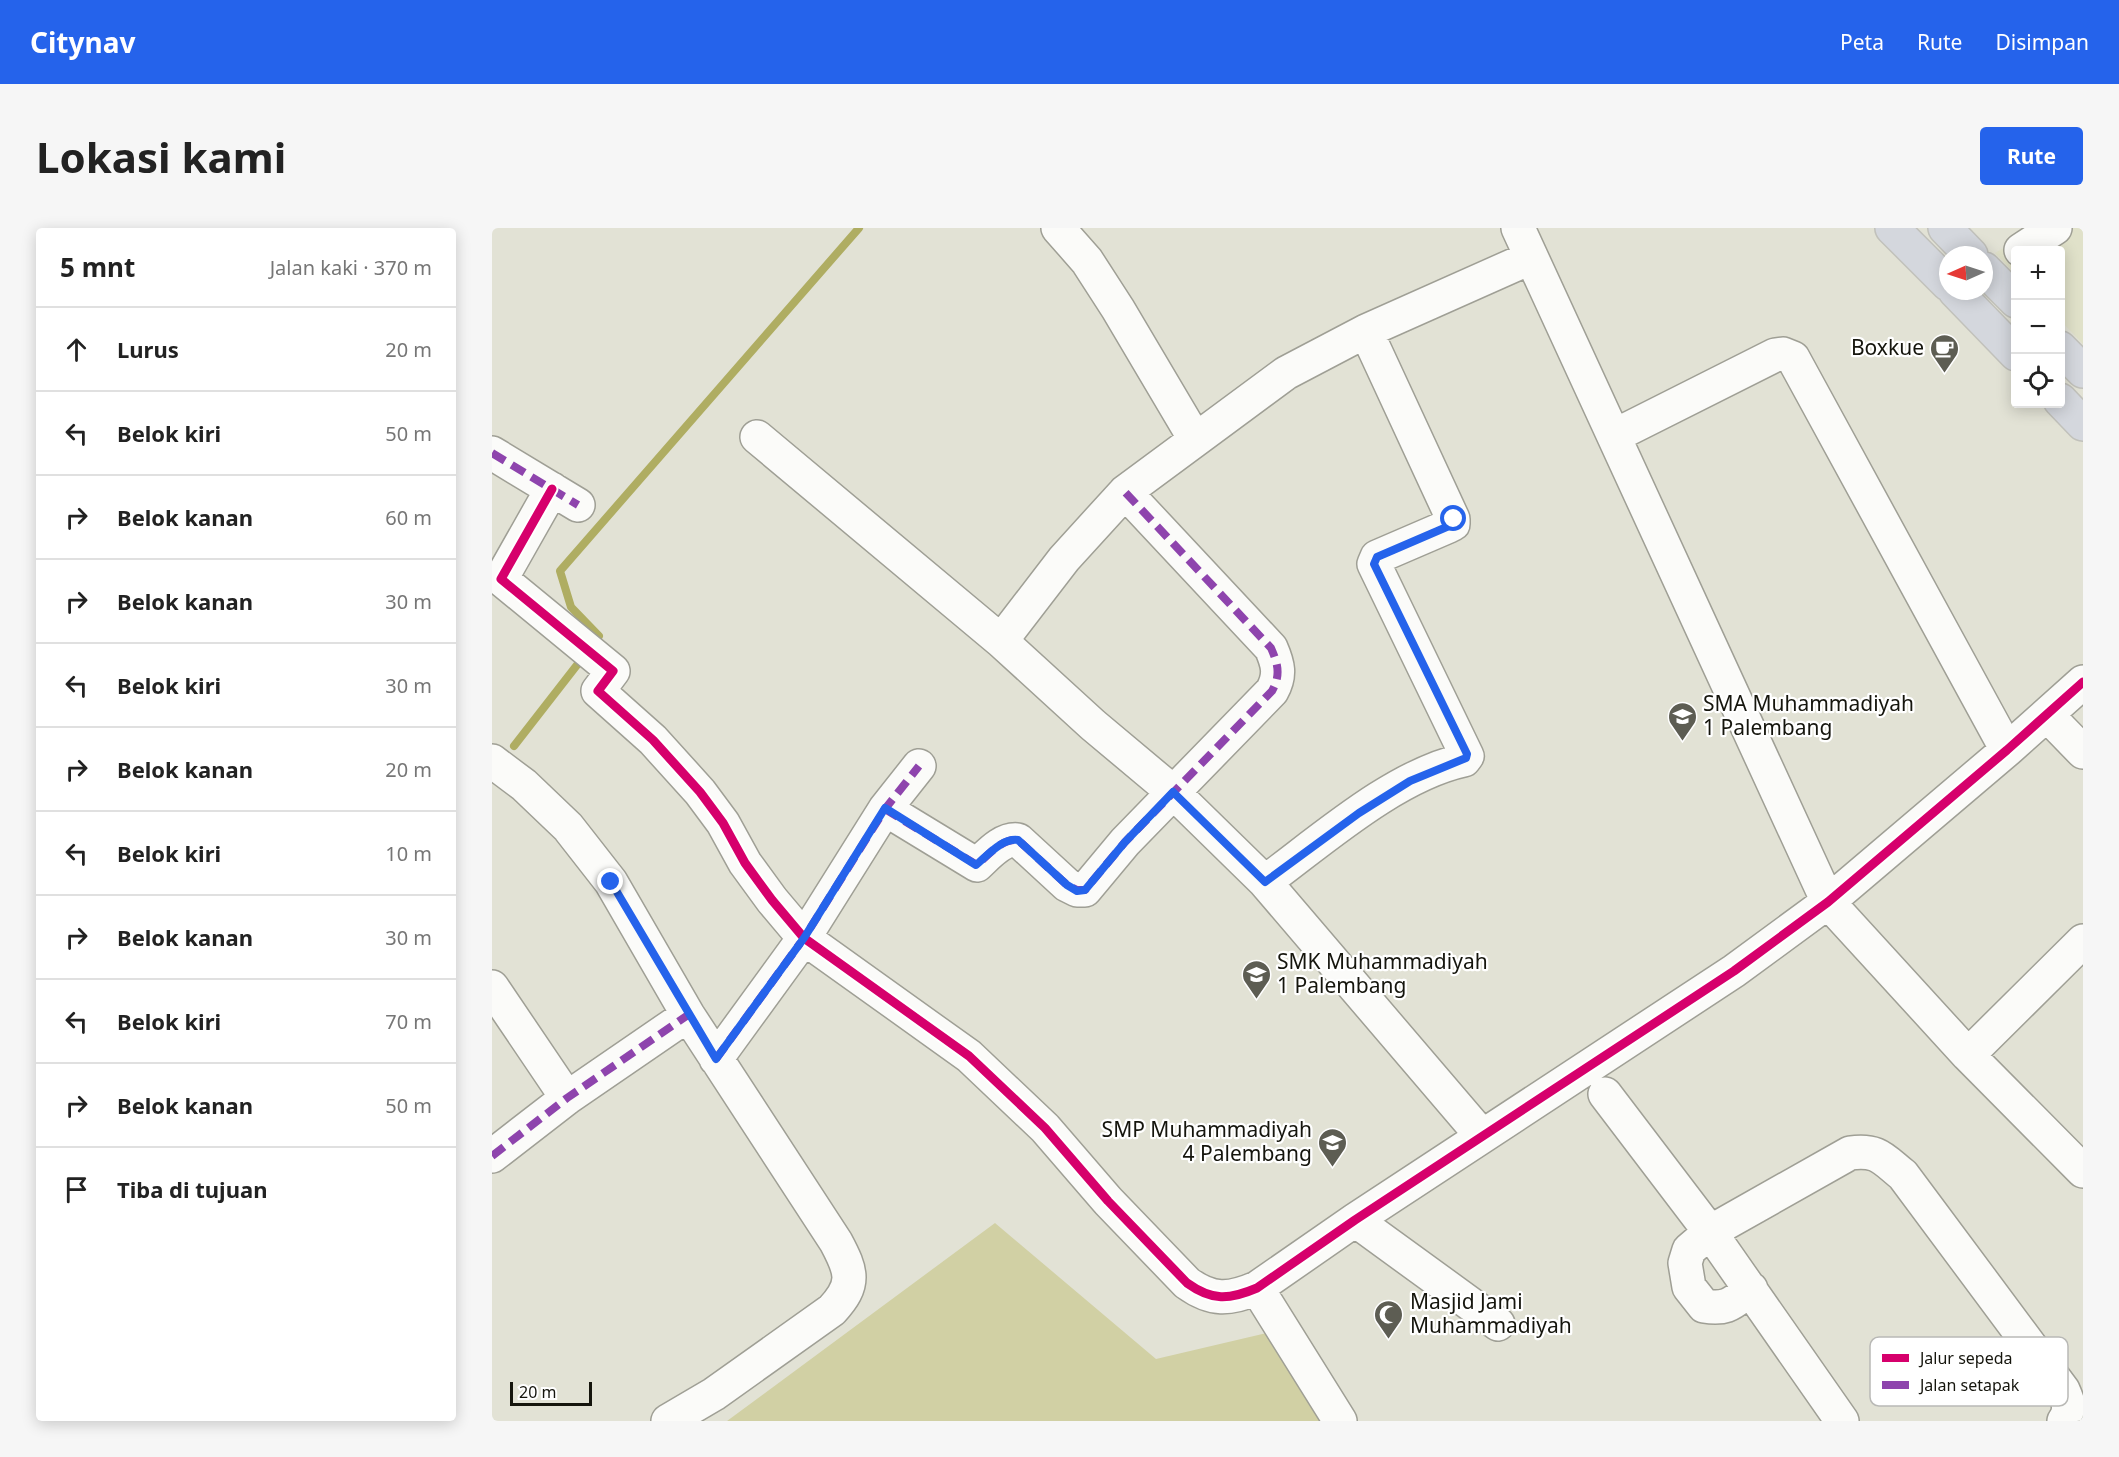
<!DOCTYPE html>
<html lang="id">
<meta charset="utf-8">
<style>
:root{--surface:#fff;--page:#f6f6f6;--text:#222;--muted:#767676;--line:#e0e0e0;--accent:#2563eb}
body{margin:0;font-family:"Noto Sans",sans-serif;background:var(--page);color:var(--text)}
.controls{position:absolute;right:18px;top:18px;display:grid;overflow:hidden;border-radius:6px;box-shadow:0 3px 15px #0003}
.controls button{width:54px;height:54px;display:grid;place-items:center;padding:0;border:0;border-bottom:2px solid var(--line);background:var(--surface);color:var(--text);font:30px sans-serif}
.compass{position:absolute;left:1447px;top:18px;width:54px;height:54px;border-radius:50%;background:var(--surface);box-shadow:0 3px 15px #0003;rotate:267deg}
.scale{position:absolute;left:18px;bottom:15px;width:82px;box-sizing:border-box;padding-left:6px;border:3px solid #15150d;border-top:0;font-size:16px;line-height:21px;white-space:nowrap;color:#15150d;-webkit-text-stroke:4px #fff;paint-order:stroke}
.stop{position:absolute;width:18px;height:18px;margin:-14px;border:4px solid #2563eb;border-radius:50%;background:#fff}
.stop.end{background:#2563eb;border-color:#fff;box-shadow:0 2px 6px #0008}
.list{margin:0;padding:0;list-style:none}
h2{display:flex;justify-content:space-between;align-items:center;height:78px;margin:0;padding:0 24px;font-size:26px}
h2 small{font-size:20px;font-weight:400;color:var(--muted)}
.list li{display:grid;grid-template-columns:39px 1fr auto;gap:18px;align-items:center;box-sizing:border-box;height:84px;padding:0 24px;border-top:2px solid var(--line)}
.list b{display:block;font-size:22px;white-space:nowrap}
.list em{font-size:20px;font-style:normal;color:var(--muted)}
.icon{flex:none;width:33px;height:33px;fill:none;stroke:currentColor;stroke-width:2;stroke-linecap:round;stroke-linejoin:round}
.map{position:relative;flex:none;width:1591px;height:1193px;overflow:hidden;border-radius:6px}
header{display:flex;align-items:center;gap:36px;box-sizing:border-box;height:84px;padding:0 30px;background:var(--accent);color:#fff}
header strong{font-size:28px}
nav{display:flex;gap:33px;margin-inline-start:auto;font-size:21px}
.intro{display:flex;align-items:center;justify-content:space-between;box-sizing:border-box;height:144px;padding:0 36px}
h1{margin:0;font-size:42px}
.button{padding:15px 27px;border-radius:6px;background:var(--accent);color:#fff;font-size:21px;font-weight:700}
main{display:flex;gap:36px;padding:0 36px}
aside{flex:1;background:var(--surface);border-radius:6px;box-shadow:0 3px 15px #0003}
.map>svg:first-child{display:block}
.built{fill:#e0e1c9}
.green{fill:#d1d0a4}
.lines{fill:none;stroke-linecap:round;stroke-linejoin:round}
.stream{stroke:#afad62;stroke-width:8}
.minor-casing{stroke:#9f9f95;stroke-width:36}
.highway-casing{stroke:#c1c1bb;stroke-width:36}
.minor{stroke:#fbfbf9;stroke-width:33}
.highway{stroke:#d4d7dd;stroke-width:33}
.quiet{stroke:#8e44ad;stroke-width:8;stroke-dasharray:15 8;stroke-linecap:butt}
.cycleway-casing{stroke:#fff;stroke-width:13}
.cycleway{stroke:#d6006c;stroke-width:9}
.route{stroke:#2563eb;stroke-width:8}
.labels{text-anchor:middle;stroke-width:4.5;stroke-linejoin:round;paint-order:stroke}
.poi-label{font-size:21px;fill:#15150d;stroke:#fff;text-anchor:start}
.key{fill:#fff;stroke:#b9b9b6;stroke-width:1.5}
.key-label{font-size:16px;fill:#15150d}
</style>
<header>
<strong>Citynav</strong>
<nav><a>Peta</a><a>Rute</a><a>Disimpan</a></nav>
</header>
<div class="intro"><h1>Lokasi kami</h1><a class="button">Rute</a></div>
<main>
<aside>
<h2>5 mnt<small>Jalan kaki · 370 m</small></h2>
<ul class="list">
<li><svg class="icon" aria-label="ahead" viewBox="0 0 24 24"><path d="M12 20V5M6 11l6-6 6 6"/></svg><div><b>Lurus</b></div><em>20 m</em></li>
<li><svg class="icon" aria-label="left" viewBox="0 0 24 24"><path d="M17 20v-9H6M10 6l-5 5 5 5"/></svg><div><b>Belok kiri</b></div><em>50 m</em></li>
<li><svg class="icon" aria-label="right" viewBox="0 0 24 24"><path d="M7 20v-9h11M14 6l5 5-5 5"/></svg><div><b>Belok kanan</b></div><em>60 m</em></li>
<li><svg class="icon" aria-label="right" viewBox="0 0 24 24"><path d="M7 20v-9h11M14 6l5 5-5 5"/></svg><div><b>Belok kanan</b></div><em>30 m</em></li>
<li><svg class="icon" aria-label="left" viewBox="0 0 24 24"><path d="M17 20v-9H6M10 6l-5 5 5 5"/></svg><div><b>Belok kiri</b></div><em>30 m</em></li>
<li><svg class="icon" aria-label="right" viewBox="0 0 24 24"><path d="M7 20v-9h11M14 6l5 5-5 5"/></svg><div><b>Belok kanan</b></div><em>20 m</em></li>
<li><svg class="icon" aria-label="left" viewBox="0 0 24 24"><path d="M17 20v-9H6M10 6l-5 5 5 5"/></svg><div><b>Belok kiri</b></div><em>10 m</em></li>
<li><svg class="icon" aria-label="right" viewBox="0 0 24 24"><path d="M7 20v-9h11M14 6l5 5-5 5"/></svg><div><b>Belok kanan</b></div><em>30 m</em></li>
<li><svg class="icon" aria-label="left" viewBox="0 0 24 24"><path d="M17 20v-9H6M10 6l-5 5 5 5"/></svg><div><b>Belok kiri</b></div><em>70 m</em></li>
<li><svg class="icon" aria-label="right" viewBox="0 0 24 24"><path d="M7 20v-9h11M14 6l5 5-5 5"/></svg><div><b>Belok kanan</b></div><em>50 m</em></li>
<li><svg class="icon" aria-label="arrive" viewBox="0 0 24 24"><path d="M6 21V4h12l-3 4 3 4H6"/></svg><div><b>Tiba di tujuan</b></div></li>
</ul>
</aside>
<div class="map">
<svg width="1591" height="1193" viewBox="0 0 1591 1193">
<rect width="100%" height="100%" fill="#e2e2d5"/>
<path class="built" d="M1546,0H1591V116L1569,93L1568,22H1524L1523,46L1503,25Z"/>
<path class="green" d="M503,995L664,1131L783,1103L831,1193H235Z"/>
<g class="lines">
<path class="stream" d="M99,418L107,408L79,379L68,343L367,0
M22,518L92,428"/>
<defs>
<path id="minor" d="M566,0L595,33L626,81L703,211
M1026,0L1336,674L1476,827L1591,943
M1529,22L1563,0
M1122,208L1283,127L1291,126L1301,130L1515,522
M265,209L509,413L601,497L681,564L773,654L990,908
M0,225L86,277
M60,261L9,351L121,443L106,463L161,512L208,564L231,595L253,635L280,672L312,710L477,828L553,900L616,973L695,1055C720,1073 737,1072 765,1060L863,992L1242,743L1336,674L1515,522L1591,454
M509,413L572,331L633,264L794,145L874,103L1038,30
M1555,487L1591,524
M0,533L32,557L76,599L119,654L196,787L344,1014C360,1044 364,1056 340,1082L222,1166L176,1193
M393,581L485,637C496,627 510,610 526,612L575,657L585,662H593L633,614L780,463C789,447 786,436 779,420L633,264
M773,654C830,612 903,547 972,532L975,528L882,336L885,329L957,298L961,296V291L874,103
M0,759L75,870
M1476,827L1591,713
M224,831L312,710L393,581L427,538
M1113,866L1218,1004L1350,1193
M0,928L75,870L196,787
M863,992L1006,1096
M765,1060L848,1193
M1259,1061C1240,1075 1236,1082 1212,1078L1197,1059L1193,1035L1197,1022L1218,1004L1358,925C1386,921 1391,931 1411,947L1571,1162C1576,1173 1580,1182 1572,1193"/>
<path id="highway" d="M1400,0L1456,56
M1453,0L1479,27
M1492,41L1524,73
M1463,63L1524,126
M1568,120L1591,143
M1568,172L1591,196"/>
</defs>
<use href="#minor" class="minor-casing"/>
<use href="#highway" class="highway-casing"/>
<use href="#minor" class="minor"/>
<use href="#highway" class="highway"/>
<path class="quiet" d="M0,225L86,277
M393,581L485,637C496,627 510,610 526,612L575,657L585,662H593L633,614L780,463C789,447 786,436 779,420L633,264
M224,831L312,710L393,581L427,538
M0,928L75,870L196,787"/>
<defs>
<path id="cycleway" d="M60,261L9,351L121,443L106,463L161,512L208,564L231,595L253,635L280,672L312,710L477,828L553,900L616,973L695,1055C720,1073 737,1072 765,1060L863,992L1242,743L1336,674L1515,522L1591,454"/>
</defs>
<use href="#cycleway" class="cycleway-casing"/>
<use href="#cycleway" class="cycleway"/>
</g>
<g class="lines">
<path class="route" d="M119,654L224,831L312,710L393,580L484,637C496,627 510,610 526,612L575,657L585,663L593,662L633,614L681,564L773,654L867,585L918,553L974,530L975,526L882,336L885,329L957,298L961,296L962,291"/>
</g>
<defs>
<symbol id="cafe-pin" viewBox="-11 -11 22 30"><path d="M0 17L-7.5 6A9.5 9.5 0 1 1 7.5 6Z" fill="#5d5d53" stroke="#fff"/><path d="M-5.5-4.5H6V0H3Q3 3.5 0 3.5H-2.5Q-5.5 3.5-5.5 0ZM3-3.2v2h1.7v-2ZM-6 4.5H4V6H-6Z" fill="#fff"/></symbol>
<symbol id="school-pin" viewBox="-11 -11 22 30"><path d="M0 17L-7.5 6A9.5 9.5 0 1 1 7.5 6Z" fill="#5d5d53" stroke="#fff"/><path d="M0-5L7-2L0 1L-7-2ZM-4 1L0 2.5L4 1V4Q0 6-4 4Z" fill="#fff"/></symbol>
<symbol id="mosque-pin" viewBox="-11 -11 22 30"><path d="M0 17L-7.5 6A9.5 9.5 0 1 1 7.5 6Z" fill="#5d5d53" stroke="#fff"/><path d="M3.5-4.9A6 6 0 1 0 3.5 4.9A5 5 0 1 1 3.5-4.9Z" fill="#fff"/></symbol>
</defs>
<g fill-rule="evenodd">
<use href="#cafe-pin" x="1436" y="104" width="33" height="45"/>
<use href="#school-pin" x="1174" y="472" width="33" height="45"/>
<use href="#school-pin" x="748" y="730" width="33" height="45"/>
<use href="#school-pin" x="824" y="898" width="33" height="45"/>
<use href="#mosque-pin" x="880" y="1070" width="33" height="45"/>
</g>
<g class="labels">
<g class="poi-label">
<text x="1432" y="127" text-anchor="end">Boxkue</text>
<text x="1211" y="483">SMA Muhammadiyah<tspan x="1211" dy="24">1 Palembang</tspan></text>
<text x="785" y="741">SMK Muhammadiyah<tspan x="785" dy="24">1 Palembang</tspan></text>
<text x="820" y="909" text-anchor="end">SMP Muhammadiyah<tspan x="820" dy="24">4 Palembang</tspan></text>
<text x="918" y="1081">Masjid Jami<tspan x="918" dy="24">Muhammadiyah</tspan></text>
</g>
</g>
<rect x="1378" y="1109" width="198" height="69" rx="9" class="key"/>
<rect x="1390" y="1126" width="27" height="8" fill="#d6006c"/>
<rect x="1390" y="1153" width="27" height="8" fill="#8e44ad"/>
<g class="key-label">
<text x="1428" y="1136">Jalur sepeda</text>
<text x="1428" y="1163">Jalan setapak</text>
</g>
</svg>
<div class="controls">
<button>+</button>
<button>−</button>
<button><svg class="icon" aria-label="locate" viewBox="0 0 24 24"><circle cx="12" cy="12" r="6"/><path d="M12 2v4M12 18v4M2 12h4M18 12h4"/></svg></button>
</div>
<svg class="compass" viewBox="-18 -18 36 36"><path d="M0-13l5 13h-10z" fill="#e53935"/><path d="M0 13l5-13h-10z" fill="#767676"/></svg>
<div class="scale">20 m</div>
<div class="stop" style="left:962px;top:291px"></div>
<div class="stop end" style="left:119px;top:654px"></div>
</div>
</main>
